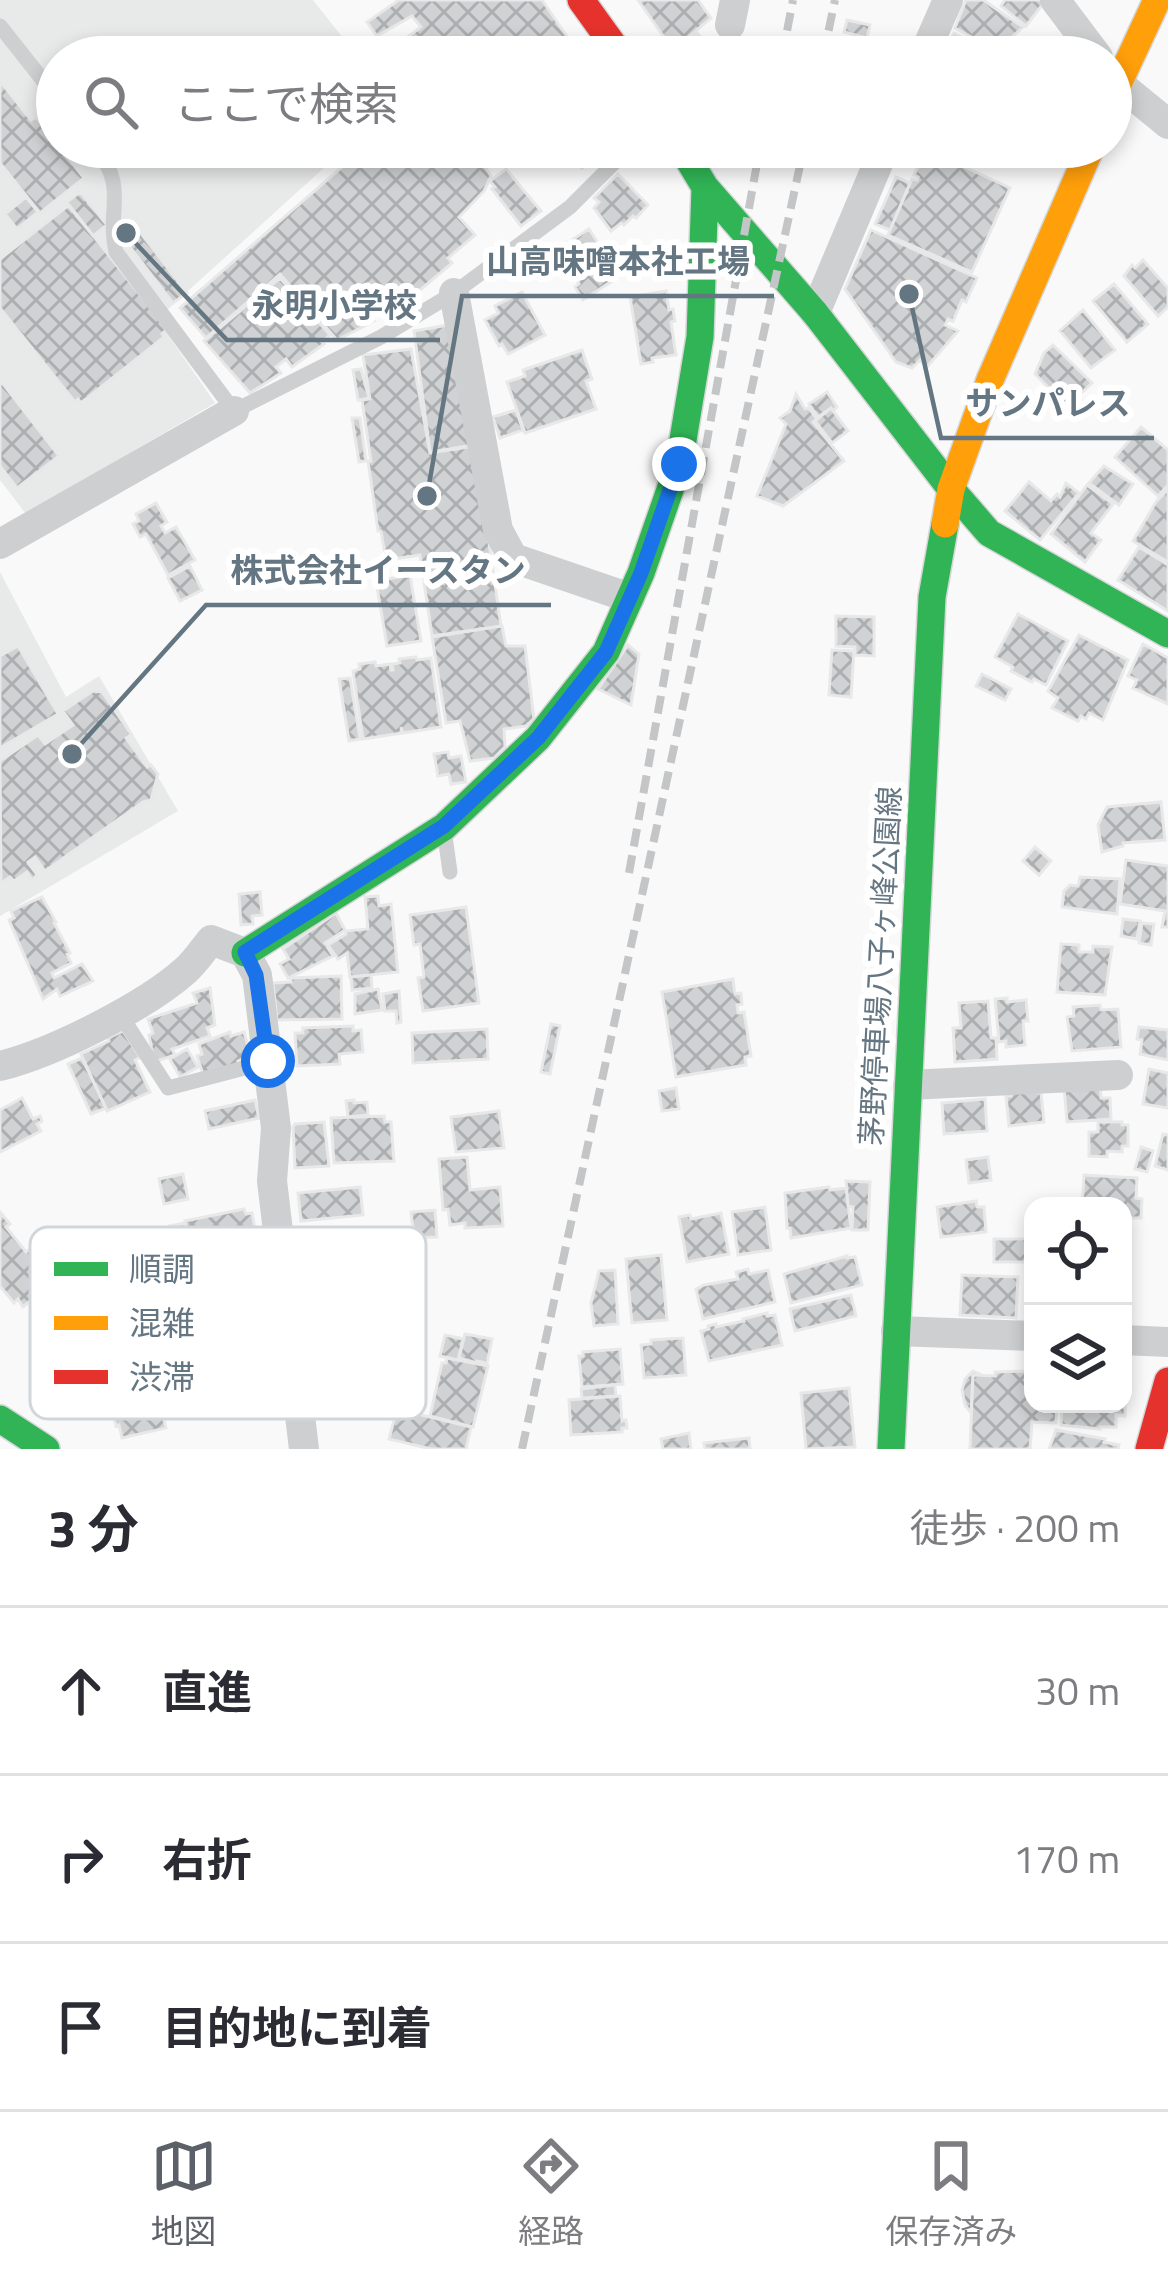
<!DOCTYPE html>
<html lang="ja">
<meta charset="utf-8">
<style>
:root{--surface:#fff;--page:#f7f7f7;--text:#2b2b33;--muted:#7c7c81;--line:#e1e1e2;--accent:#5c6169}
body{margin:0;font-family:"Titillium Web","Noto Sans JP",sans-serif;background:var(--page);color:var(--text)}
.controls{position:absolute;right:36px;bottom:36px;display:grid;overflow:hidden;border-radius:24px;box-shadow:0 6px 18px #0003}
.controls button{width:108px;height:108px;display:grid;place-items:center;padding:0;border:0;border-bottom:3px solid var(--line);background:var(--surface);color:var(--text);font:60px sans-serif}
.stop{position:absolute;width:36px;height:36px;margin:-27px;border:9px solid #1a73e8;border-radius:50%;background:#fff}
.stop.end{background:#1a73e8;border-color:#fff;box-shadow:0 3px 12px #0008}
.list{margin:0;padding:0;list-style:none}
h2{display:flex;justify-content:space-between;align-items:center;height:156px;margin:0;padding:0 48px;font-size:51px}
h2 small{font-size:39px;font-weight:400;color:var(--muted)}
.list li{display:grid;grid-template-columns:78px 1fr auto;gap:36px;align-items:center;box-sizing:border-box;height:168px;padding:0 48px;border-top:3px solid var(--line)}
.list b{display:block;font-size:45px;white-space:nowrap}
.list em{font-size:39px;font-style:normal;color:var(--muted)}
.icon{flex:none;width:66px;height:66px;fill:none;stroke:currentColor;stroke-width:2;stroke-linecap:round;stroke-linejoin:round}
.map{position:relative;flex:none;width:1168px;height:1449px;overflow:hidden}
.search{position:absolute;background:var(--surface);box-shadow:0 6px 18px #0003;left:36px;right:36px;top:36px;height:132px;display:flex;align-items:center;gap:30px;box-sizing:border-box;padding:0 42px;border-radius:66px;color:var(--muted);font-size:45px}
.sheet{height:660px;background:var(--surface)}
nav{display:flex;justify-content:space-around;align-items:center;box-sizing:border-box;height:168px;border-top:3px solid var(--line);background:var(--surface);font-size:33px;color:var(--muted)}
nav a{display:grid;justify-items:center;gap:6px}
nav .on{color:var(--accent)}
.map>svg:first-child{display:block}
.built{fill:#e8e9e9}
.building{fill:url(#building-cross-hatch);stroke:#e8e8e8;stroke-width:3}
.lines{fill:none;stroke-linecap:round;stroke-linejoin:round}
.fast-casing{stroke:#d5d6d7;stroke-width:30}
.slow-casing{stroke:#d5d6d7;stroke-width:30}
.jam-casing{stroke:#d5d6d7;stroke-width:30}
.lane{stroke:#cecfd0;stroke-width:15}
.street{stroke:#cecfd0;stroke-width:30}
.fast{stroke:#30b455;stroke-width:27}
.slow{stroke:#ff9f0a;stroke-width:27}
.jam{stroke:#e5322d;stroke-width:27}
.rail{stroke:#c3c5c6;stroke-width:8;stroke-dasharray:18 9;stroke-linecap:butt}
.route{stroke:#1a73e8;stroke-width:15}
.labels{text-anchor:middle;stroke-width:12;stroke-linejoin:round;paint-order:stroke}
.street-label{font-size:30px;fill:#657683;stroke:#fff}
.key{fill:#fff;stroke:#d1d6da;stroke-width:3}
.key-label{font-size:33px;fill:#657683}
.leader{fill:none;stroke:#657683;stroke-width:4.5}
.callout-dot{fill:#657683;stroke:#fff;stroke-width:4.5}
.callout-label{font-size:33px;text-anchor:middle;font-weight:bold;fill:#657683;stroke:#fff;stroke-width:12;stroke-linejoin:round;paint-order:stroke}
</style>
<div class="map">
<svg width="1168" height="1449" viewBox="0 0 1168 1449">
<defs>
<pattern id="building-cross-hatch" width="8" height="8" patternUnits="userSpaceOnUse" patternTransform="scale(3)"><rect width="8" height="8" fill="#d0d2d3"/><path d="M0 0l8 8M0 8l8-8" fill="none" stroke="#acafb1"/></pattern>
</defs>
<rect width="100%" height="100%" fill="#f9f9f9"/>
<path class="built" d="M0,0H313L358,57H57V147H347L157,319L215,403L26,514L0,480Z
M0,572L66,697L99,676L178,811L0,916Z"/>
<path class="building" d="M399,0H542L581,57H419L406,38L421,27L412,16L377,36L367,22Z
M638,0H698L711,18L678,46L676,44L671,47Z
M966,0H983L1023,27L997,51L955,28Z
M1005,0H1046L1026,26L1001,6Z
M847,20L870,25L867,38L844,32Z
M697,33L704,41L701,47L687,57L678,55L676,49L678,46Z
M954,33L998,55L942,57Z
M0,81L31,120L36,117L84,178L40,213L0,163Z
M365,147H468L486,168L491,176L484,191L459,217L475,235L448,258L452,263L412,297L409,294L384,316L379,312L372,319L374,321L337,340L280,274L206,338L180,308Z
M563,147H602L603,148L582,168Z
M926,149L1010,188L972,272L888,235L912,179L917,180L918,177L914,175Z
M506,169L541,211L521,226L492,189L495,187L490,181Z
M618,174L648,205L636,218L633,216L624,225L621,223L611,231L594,208L599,202L594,198Z
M896,177L910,183L890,230L875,224Z
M80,192L107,225L93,236L68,205L65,207L63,205Z
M26,197L38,212L17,229L5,214Z
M69,205L167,329L162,334L164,337L81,403L78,399L75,402L0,308V259Z
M133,223L187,293L173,303L120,234Z
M589,229L600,246L606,242L614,254L611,263L620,276L583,300L575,287L579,284L559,254L567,249L564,245Z
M871,230L977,278L966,302L962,300L953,321L948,319L945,325L958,331L927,367L920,360L912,368L896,362L845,289Z
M1143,260L1168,288V307L1158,316L1124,276L1132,265L1135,268Z
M280,278L330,335L322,342L324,344L292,367L286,359L276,367L281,373L250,393L204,341Z
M1114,284L1148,324L1127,342L1093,301Z
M666,291L669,310L673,309L675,321L671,322L676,355L652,358L653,362L641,364L630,297Z
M522,292L545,335L508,354L502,344L499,346L485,320L498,313L495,306Z
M1083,310L1115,350L1091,368L1060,331Z
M454,324L474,445L430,452L414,331Z
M1053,345L1092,383L1077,397L1081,400L1071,410L1035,374L1044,353Z
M411,349L430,453L475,446L501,626L432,636L420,555L386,560L381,531H378L368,461H371L362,400L370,399L363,355Z
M582,350L592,379L586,381L596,409L525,433L507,382L525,376L523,370Z
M361,369L369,398L358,400L353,370Z
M0,380L59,456L17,488L0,466Z
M827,392L837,407L833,411L831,408L818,417L809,404Z
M796,394L805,409L809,408L817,419L813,422L844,461L783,506L757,496L786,424L780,418L790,411Z
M831,408L848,431L832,443L815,421Z
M516,410L523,430L500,438L493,417Z
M352,418H360L366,461L359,462Z
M1141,427L1168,450V485L1158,496L1115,457Z
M1104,466L1133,484L1119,505L1089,483Z
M1029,482L1051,501L1057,494L1060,497L1066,483L1079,493L1040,540L1005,511Z
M1087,485L1113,504L1091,533L1101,540L1085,562L1051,534Z
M1168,489V562L1133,541L1156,502Z
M156,503L167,522L161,526L165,533L176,527L195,560L168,575L146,534L140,537L133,524L139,521L136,514Z
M1139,547L1168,565V611L1118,580Z
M190,566L202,590L180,601L168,578Z
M410,575L421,641L387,646L376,581Z
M1018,614L1068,641L1046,685L1034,679L1032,682L1011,671L1013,667L995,657Z
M836,616L874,617V656L855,655V647L836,646Z
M502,626L506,646H525L534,719L526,726L504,729L505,747L494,758L470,761L460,721L446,723L432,637Z
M1079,635L1128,660L1103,720L1089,713L1086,719L1081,716L1078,721L1052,708L1058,698L1048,691Z
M1143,644L1168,658V704L1133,688L1137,680L1128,676Z
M628,645L639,654L631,705L598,689Z
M18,646L58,714L0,748V656Z
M832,650L854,651L851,697L829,695Z
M416,657L417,660L431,658L441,727L403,733L401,727L402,733L363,739L353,671L360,669L359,664L375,662L376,666L390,664L391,670H393L392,664L400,663L399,659Z
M982,674L1011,689L1005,700L976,686Z
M350,678L360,739L349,741L339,679Z
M93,691L102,692L131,734L126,738L147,767L151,765L158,774L151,800L143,802L45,871L35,857L28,862L37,875L32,880L27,872L14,881L10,877L1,883L0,761L38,735L45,744L73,725L63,711Z
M448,752L449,758L461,756L466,782L451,784L449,774L438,776L434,754Z
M1161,802L1165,840L1123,843V846L1102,852L1098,825L1107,807Z
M1035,847L1051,861L1039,875L1023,861Z
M1126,860L1168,866V927H1162L1165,911L1120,904Z
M1080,877L1120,879L1117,914L1062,907L1064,891L1070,885L1078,886Z
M260,892L262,915L252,916L253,924L241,925L239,894Z
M378,896L379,906L391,904L398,972L350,977L347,953L338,959L328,945L346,934L345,931L368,929L365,897Z
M42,897L56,922L54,923L70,953L67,954L71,963L52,973L54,978L82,964L93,981L60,996L57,989L43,999L9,920L14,918L11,911Z
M466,907L479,1003L423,1011L418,978L424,977L420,944L414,945L410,915Z
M336,913L345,930L325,943L333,956L288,978L280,964L289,959L283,949Z
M1123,919L1140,921L1137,939L1121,936Z
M1142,923L1154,924L1151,945L1139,943Z
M1061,944L1079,945V952H1093V946L1112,947L1105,995L1057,992Z
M371,975L372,988L352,990L351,977Z
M341,976L342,1019L277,1020L273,983L291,982V978Z
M733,979L735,994L741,993L742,1004L737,1005L738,1013L744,1012L751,1056L745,1057L746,1065L676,1077L662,992Z
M210,988L215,1025L207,1028L210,1036L172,1049L175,1055L154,1062L149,1035L153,1033L148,1019L197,1003L193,993Z
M378,989L382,1010L355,1014V994Z
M399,991L401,1022L397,1023L396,1011H385L383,994Z
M1007,998V1002L1026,1000L1028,1021H1023L1025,1045L1006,1047V1041L999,1042L995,999Z
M988,1001L991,1038H996L997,1059L955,1062L953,1028H961L959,1003Z
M1100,1005L1101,1010L1118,1009L1121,1047L1072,1051L1067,1017L1074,1016L1073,1007Z
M551,1024L560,1026L550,1074L541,1072Z
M353,1026V1031L361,1030L363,1052L339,1054L340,1064L297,1066L295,1033H303V1028Z
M1139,1027L1168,1030V1060L1140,1054L1142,1040L1137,1039Z
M487,1029L488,1059L413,1063L412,1033Z
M123,1031L140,1057L135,1060L150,1092L107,1111L81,1054L109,1041L108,1038Z
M230,1032L231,1036L244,1032L251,1056L238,1061L240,1066L204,1077L197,1056L202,1054L199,1044Z
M187,1049L198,1067L180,1077L170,1059Z
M82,1058L106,1108L91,1114L68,1064Z
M1149,1069L1168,1073V1108L1143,1104Z
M1100,1085L1101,1098H1110L1111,1119L1067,1122L1064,1087Z
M676,1088L679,1109L662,1111L659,1091Z
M1011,1090L1041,1093L1044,1122L1009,1126L1006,1096H1011Z
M22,1098L33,1119L40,1116L42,1121L37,1124L41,1131L0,1152V1110Z
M985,1099L987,1131L944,1134L942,1103Z
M255,1100L259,1118L209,1129L205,1111Z
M354,1100V1103L367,1102L368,1115L348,1117L346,1101Z
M499,1111L504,1148L456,1152L451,1117Z
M384,1116L385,1122H391L394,1161L334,1163L331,1118Z
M324,1122L329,1166L295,1168L293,1127L295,1124Z
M1098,1122H1122V1125H1128V1146H1122V1152L1107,1151V1157L1089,1156V1132H1098Z
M1163,1134L1168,1135V1170L1155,1166Z
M1141,1147L1153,1151L1147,1172L1135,1169Z
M467,1157L470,1190L500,1187L503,1226L465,1228V1223L450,1225L448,1209L443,1210L439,1159Z
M988,1157L991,1180L969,1183L966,1160Z
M183,1174L188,1199L164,1204L159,1179Z
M1084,1175L1137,1178L1136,1198L1142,1199L1141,1218H1123V1206H1082Z
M846,1181L870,1182L868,1230H852L853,1207L848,1206Z
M360,1187L363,1215L301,1221L298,1193Z
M829,1187L830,1190L846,1188L851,1228L791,1238L790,1228H787L785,1193Z
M976,1201L977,1207H984L986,1232L941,1237L937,1207Z
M765,1207L771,1250L738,1255L732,1212Z
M244,1209L246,1214L252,1213L259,1249L193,1262L185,1221Z
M435,1210L437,1237L414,1238L411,1212Z
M0,1212L10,1224L6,1227L26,1252L30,1249L49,1271L45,1274L52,1282L44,1289L47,1294L33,1305L30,1301L23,1307L18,1299L14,1303L0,1286Z
M721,1213L729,1254L687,1262L679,1217L690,1215L691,1219Z
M185,1223L194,1264L178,1267L169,1226Z
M994,1239H1030V1262H994Z
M661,1255L667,1320L632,1323L626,1259Z
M847,1256V1258L855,1257L862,1285L791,1303L784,1274Z
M748,1269L749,1274L768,1270L775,1302L703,1319L696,1289L704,1285L738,1279L736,1272Z
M615,1270L618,1324L594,1326L591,1303L599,1271Z
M962,1275L1018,1277L1016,1318L960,1315Z
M851,1295L856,1316L795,1331L790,1309Z
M767,1313V1316L775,1315L782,1345L709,1361L701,1331L709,1329L708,1326L716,1324V1327L744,1321L743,1319Z
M465,1334L492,1339L487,1363L477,1361V1363L459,1358Z
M445,1335L463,1339L458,1360L440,1356Z
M683,1338L686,1375L644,1378L641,1345L651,1344V1340Z
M620,1349L623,1384L582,1387L579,1356H583V1352Z
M447,1358L488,1366L473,1427L430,1416L442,1363H446Z
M973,1371L982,1375H973L971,1413L965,1405L962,1390L965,1379Z
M1030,1371H1033V1404H1057L1056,1423L1032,1422L1030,1449H970L973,1375L995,1376V1372Z
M615,1385L616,1396L582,1398L581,1389Z
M138,1386L140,1397L157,1393L166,1428L122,1438L119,1425L116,1426L108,1394Z
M849,1388L855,1447L806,1449L801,1393Z
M1123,1388H1126L1125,1416L1116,1415V1427H1100V1429L1061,1425L1062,1404H1123Z
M620,1396L622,1421L626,1420L627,1428H622V1432L571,1435L569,1400Z
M397,1409L471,1427L466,1449H431L389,1439Z
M1056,1430L1105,1439L1104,1442L1119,1445L1118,1449H1049Z
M689,1433L691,1449H663L661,1439Z
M749,1438L750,1449H705L704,1443Z"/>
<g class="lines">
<defs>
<path id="fast" d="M681,147L705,187L815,313L951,489L989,533L1168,634
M245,953L444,827L538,738L606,652L641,573L679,464L700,337L705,187
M0,1419L46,1449
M891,1449L932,597L945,524"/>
<path id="slow" d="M1111,99L1157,0
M945,524L951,489L990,380L1091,147"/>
<path id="jam" d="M581,0L622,57
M1149,1449L1168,1381"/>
</defs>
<use href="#fast" class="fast-casing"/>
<use href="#slow" class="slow-casing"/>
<use href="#jam" class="jam-casing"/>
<path class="lane" d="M0,26L57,98
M95,147C129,189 106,208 116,252L234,411L381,337L454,293L570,207L630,147
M444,829L450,872
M120,1014L168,1088L268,1062"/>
<path class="street" d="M1055,0L1098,57
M730,25L735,0
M923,57L948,0
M1111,74L1118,83L1168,124
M454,293L498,530L513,558L630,598
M815,313L885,147
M0,544L234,411
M0,1066C53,1053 146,1006 186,970C196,961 203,950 211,940L245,953L257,975L276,1128L272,1181L304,1449
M908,1085L1118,1075
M896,1331L1033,1336
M1123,1340L1168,1342"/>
<use href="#fast" class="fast"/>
<use href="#slow" class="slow"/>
<use href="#jam" class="jam"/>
<path class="rail" d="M782,57L793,0
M823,57L835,0
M629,873L760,147
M522,1449L804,147"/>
</g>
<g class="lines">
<path class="route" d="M268,1061L256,975L245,952L444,826L538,738L606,652L641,573L679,464"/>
</g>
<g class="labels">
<g class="street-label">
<text transform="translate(881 966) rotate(-87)" y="10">茅野停車場八子ヶ峰公園線</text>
</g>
</g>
<rect x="30" y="1227" width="396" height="192" rx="18" class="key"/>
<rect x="54" y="1262" width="54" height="14" fill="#30b455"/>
<rect x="54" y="1316" width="54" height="14" fill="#ff9f0a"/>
<rect x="54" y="1370" width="54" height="14" fill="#e5322d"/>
<g class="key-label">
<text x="129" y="1281">順調</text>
<text x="129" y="1335">混雑</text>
<text x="129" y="1389">渋滞</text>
</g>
<path class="leader" d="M427 496L462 296H774M126 233L227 340H440M909 294L941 438H1154M72 754L206 605H551"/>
<g class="callout-dot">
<circle cx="427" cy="496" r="12"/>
<circle cx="126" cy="233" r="12"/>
<circle cx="909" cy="294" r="12"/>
<circle cx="72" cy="754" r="12"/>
</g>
<g class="callout-label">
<text x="618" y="273">山高味噌本社工場</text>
<text x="334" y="317">永明小学校</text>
<text x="1048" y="415">サンパレス</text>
<text x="378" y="582">株式会社イースタン</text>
</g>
</svg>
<div class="controls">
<button><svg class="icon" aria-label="locate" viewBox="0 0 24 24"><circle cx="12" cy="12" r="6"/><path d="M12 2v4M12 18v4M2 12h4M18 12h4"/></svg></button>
<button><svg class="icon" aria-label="layers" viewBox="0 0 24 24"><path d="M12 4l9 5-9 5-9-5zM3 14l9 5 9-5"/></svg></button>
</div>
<div class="stop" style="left:268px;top:1061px"></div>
<div class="stop end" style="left:679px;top:464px"></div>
<div class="search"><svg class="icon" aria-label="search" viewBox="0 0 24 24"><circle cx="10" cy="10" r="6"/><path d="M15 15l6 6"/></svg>ここで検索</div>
</div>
<section class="sheet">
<h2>3 分<small>徒歩 · 200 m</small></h2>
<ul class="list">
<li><svg class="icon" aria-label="ahead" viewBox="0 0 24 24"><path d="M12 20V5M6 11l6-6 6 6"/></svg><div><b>直進</b></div><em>30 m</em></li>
<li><svg class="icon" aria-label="right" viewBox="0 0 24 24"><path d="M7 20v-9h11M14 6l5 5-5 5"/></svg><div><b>右折</b></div><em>170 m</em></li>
<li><svg class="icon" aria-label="arrive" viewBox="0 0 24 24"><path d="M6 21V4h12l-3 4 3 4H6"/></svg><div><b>目的地に到着</b></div></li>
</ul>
</section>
<nav>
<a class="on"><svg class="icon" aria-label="map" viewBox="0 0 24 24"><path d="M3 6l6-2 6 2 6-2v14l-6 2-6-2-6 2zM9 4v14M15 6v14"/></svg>地図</a>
<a><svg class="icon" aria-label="directions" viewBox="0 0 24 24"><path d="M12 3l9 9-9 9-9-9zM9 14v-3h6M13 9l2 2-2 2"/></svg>経路</a>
<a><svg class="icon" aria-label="saved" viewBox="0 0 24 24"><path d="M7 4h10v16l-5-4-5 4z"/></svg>保存済み</a>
</nav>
